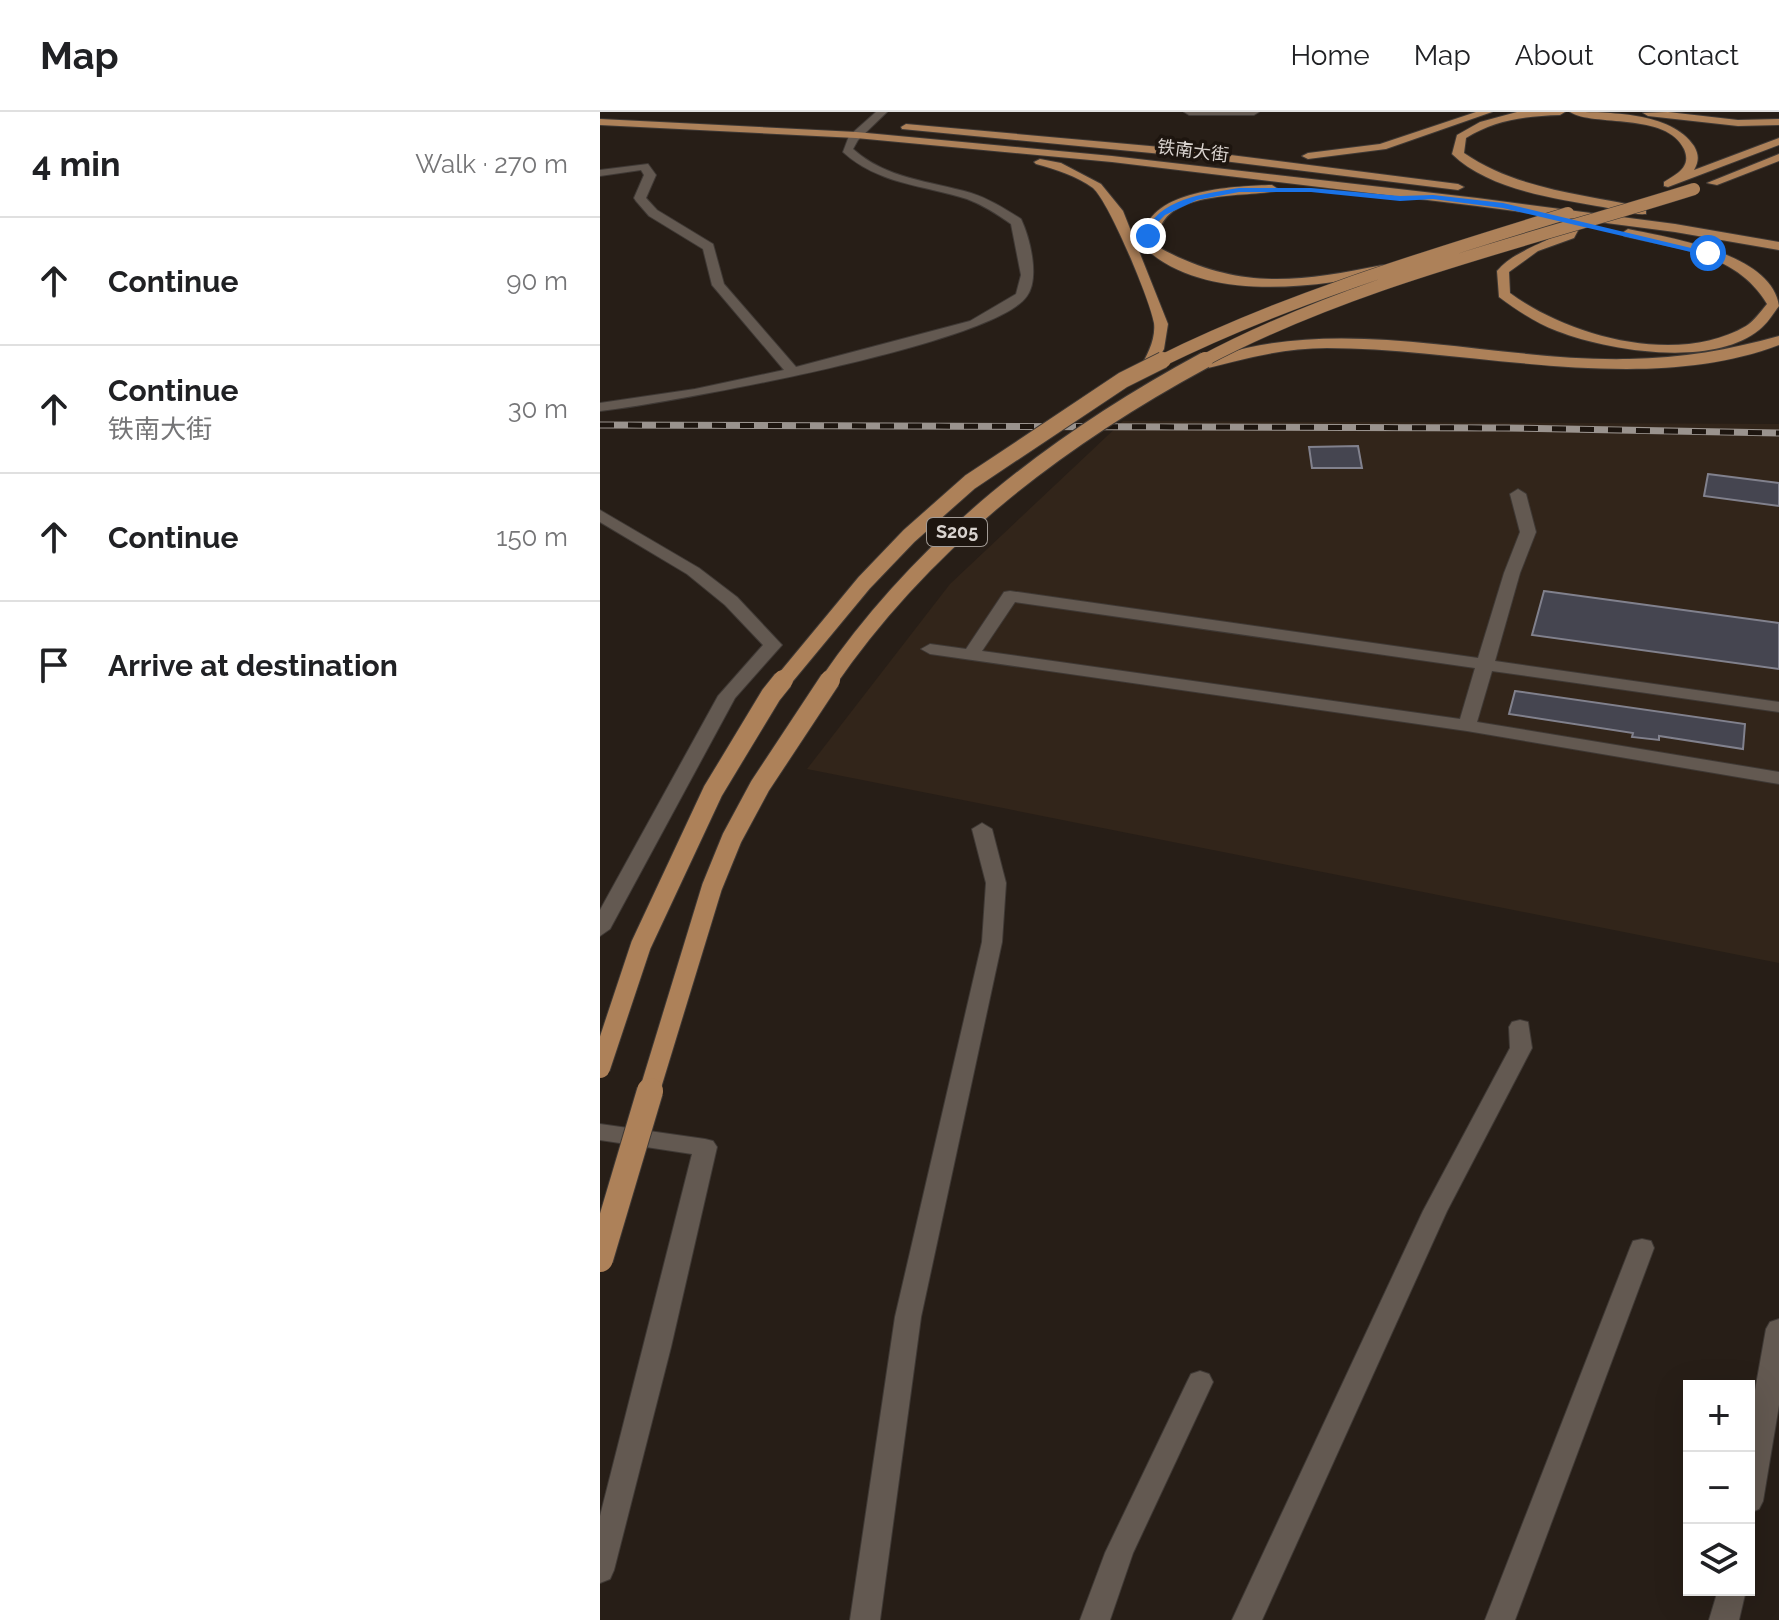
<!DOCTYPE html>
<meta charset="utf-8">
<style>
:root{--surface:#fff;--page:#f2f2f2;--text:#202124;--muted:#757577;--line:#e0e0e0}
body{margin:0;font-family:Raleway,"Noto Sans SC",sans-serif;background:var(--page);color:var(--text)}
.controls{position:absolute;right:24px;bottom:24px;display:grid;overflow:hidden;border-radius:0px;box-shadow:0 8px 32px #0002}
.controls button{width:72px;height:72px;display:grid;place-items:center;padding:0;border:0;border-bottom:2px solid var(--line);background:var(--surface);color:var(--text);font:40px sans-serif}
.stop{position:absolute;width:24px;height:24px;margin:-18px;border:6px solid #1a73e8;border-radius:50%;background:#fff}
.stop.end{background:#1a73e8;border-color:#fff;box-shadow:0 2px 8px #0008}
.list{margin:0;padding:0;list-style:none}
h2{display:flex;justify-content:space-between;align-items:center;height:104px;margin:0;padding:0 32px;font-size:34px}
h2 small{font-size:26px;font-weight:400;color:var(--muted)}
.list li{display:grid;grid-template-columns:52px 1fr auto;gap:24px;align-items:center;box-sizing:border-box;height:128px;padding:0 32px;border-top:2px solid var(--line)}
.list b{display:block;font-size:30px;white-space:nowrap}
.list p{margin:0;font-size:26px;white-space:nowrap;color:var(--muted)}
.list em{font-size:26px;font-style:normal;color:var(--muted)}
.icon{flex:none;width:44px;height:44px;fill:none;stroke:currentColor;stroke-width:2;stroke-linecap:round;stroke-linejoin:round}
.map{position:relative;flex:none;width:1179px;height:1508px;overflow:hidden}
header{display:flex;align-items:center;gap:48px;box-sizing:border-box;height:112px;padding:0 40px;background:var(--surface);border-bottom:2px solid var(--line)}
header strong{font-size:38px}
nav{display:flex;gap:44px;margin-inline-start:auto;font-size:28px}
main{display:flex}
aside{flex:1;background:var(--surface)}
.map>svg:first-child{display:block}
.built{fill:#32251a}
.building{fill:#454550;stroke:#81818d;stroke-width:2}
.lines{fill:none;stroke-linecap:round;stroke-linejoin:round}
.minor-casing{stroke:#3f3935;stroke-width:2}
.major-casing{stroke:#3f3935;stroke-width:2}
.minor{fill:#635951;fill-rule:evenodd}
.major{fill:#ad8159;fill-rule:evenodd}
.rail-casing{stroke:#9a938e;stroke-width:7}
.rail{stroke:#1d150f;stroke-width:5;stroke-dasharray:14;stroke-linecap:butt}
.major-bridge-far3-casing{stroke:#3f3935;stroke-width:13;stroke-linecap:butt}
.major-bridge-far2-casing{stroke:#3f3935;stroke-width:18;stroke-linecap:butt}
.major-bridge-far1-casing{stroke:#3f3935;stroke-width:22;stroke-linecap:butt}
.major-bridge-casing{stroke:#3f3935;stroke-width:28;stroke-linecap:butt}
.major-bridge-far3{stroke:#ad8159;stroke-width:12}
.major-bridge-far2{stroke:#ad8159;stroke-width:16}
.major-bridge-far1{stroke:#ad8159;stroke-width:20}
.major-bridge{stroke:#ad8159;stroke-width:26}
.route{fill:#1a73e8}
.labels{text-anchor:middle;stroke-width:7;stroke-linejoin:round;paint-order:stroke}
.far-street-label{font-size:18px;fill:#d9d3cf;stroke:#1d150f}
.shield{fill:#1d150f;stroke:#a19a95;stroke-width:2}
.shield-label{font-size:18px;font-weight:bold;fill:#d9d3cf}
</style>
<header>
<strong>Map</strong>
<nav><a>Home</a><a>Map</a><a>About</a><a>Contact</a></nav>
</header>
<main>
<aside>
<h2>4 min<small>Walk · 270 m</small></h2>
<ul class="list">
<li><svg class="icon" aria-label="ahead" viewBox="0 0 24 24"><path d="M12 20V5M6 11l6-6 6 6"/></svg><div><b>Continue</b></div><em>90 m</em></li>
<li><svg class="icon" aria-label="ahead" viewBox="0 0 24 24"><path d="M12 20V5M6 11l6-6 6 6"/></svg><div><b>Continue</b><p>铁南大街</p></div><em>30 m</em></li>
<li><svg class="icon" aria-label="ahead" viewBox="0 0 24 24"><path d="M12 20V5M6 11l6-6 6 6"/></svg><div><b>Continue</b></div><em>150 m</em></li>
<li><svg class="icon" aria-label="arrive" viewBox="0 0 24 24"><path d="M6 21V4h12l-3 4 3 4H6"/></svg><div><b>Arrive at destination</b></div></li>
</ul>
</aside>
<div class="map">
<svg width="1179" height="1508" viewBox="0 0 1179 1508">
<rect width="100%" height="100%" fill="#271e17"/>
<path class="built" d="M523,309L1179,312V851L207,657L350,472Z"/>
<path class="building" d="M758,334L762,356H712L709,335Z
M1108,362L1179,371V394L1104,384Z
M944,479L1179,511V557L932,523Z
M915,579L1145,612L1143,637L1059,624V628L1032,625L1033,621L909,602Z"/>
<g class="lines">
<defs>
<path id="minor" d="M276,0H287L258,28L253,37C286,67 330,69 371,81C390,87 405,97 421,107C430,126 440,166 427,184C395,232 69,291 0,299V291L95,277L184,258L112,173L103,137L49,104L36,89L34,86L44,63L41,58L0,64V58L48,52L56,63L46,86L57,98L113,132L124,172L196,255L370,209L416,182L421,163L411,112C397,102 383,93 367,87C323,73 278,72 243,40L249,24Z
M584,0H659L654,3H589Z
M918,377L926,382L936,420L920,461L895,549L1179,590V600L892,559L877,610L1179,660V672L867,619L330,542L321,537L330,532L366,537L404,480L410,479L878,546L904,461L920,420L910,382ZM415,490L875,556L860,607L382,539Z
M0,398L99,456L137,485L182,533L135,586L10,817L0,824V798L118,584L163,533L125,493L87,462L0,410Z
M382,711L392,717L406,771L402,830L321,1205L280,1508H250L295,1205L382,830L386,771L372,717Z
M920,908L928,910L932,936L847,1099L662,1508H632L823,1099L910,936L909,915L912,910Z
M0,1012L105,1027L113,1029L117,1035L71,1235L14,1458L10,1467L0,1471V1404L92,1042L0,1028Z
M1042,1127L1051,1129L1054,1136L915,1508H885L1030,1136L1033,1129Z
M1179,1207V1293L1163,1389L1159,1397L1149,1401V1312L1166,1217L1170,1210Z
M600,1259L609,1262L613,1270L533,1441L510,1508H480L505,1441L587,1270L591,1262Z
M1118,1478H1146L1139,1508H1109Z"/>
<path id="major" d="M876,0H892L786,37L708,47L702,44L708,41L780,32Z
M917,0H965L960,3C926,4 895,8 866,26L864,41C918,78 984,82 1046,96V102C1033,103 1017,98 1003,95C954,86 889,78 852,42L857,23L880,10Z
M970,0C1007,0 1072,0 1094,34C1099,43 1099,49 1094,58L1179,26V33L1068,75L1064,74V70C1077,62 1092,55 1084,37C1067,0 993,15 970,0Z
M1068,0L1138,8L1179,7V13L1138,14L1048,4L1043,1Z
M0,7L256,20L512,44L877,86L1075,112L1179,130V138L1075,120L877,94L512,50L256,26L0,13Z
M306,12L583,37L858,72L864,75L858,78L583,44L302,17L301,15Z
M1179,42V49L1117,73L1107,71Z
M440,47L461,51L501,72L523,99L568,212L564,237L551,260L539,257C547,244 556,227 554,211C550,188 509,90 493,76C477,64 455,57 436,52L434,50Z
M672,73L678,77L676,79C638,86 553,77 558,135C639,179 697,170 783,153L787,154V160C717,176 605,191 546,137C545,131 544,123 545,118C556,77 638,74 672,73Z
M971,110L981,113L974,126L938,139L909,160L910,181C970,225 1078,254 1146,214C1154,209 1161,199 1167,192C1137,141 1076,136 1024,124L1022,121L1028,117C1070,126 1172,141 1179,194C1173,202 1167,212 1159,218C1112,256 1009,239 957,219C936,211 918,199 899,185L897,159C918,134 960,129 971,110Z
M1179,224V233C1042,285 870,236 727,236C680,236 640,248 596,259L589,255C598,248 612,245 623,242C754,203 895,250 1029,247C1082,246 1129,238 1179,224Z"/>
</defs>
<use href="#minor" class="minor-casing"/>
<use href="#major" class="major-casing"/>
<use href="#minor" class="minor"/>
<use href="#major" class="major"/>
<defs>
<path id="rail" d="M0,313L906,316L1179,321"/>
</defs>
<use href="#rail" class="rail-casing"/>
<use href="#rail" class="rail"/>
<defs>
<path id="major-bridge-far3" d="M559,250C690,185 829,144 968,101
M601,250C754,168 930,129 1094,77"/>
<path id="major-bridge-far2" d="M182,570L264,471L309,424L370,370L523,268L563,248
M228,570C324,430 457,328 605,248"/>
<path id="major-bridge-far1" d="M0,956L41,833L113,679L171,583L183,568
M49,981L112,775L132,726L160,674L230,568"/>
<path id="major-bridge" d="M0,1147L50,979"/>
</defs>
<use href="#major-bridge-far3" class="major-bridge-far3-casing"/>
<use href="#major-bridge-far2" class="major-bridge-far2-casing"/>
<use href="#major-bridge-far1" class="major-bridge-far1-casing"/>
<use href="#major-bridge" class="major-bridge-casing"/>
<use href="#major-bridge-far3" class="major-bridge-far3"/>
<use href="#major-bridge-far2" class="major-bridge-far2"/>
<use href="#major-bridge-far1" class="major-bridge-far1"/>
<use href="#major-bridge" class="major-bridge"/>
</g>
<path class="route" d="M639,76H711L800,84L833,83L903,91L1112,141L1108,144L903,96L833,87L800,89L711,80H639L597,88L565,103L556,112L550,126L544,124C557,86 604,82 639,76Z"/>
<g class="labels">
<g class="far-street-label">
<text transform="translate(593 39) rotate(7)" y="6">铁南大街</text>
</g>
<rect class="shield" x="327" y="406" width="60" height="28" rx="6"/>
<g class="shield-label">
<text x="357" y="426">S205</text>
</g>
</g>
</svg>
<div class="controls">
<button>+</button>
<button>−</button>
<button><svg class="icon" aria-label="layers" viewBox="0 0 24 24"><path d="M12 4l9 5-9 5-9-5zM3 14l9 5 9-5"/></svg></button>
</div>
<div class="stop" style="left:1108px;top:141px"></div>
<div class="stop end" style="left:548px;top:124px"></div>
</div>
</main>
